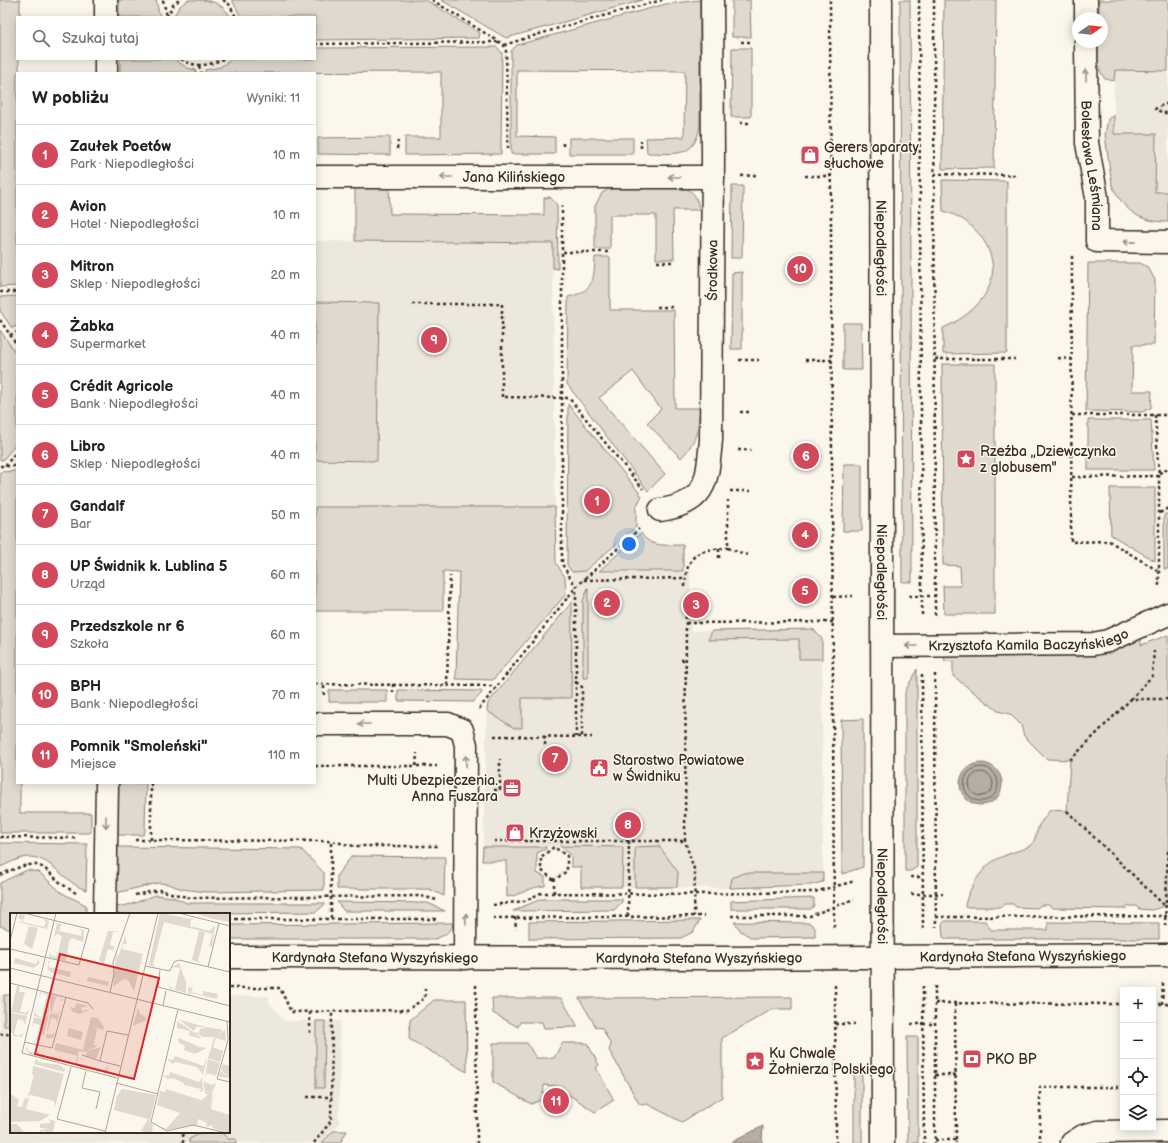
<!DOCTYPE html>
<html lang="pl">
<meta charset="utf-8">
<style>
:root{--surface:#fff;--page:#f6f6f6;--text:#222;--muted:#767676;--line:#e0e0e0;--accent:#d1495b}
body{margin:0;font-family:"Balsamiq Sans",sans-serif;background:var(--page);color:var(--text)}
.controls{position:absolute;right:12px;bottom:12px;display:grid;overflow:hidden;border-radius:0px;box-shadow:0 2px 10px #0003}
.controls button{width:36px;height:36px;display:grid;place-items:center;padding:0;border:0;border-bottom:1px solid var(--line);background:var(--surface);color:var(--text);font:20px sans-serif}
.compass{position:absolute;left:1072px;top:12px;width:36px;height:36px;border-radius:50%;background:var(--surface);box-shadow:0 2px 10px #0003;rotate:76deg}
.you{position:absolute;left:629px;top:544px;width:14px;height:14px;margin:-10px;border:3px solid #fff;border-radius:50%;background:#1a73e8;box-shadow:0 0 0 6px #1a73e833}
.badge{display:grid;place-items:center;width:26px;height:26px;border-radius:50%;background:var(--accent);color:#fff;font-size:13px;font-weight:700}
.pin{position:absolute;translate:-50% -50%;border:2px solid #fff;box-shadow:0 1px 4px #0006}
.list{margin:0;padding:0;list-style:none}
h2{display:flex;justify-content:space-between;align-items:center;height:52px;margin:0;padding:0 16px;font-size:17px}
h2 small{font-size:13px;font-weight:400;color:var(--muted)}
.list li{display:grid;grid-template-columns:26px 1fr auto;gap:12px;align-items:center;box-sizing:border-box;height:60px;padding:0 16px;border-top:1px solid var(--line)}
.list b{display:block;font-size:15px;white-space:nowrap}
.list p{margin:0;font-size:13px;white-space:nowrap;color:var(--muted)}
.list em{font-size:13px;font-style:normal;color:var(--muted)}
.icon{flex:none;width:22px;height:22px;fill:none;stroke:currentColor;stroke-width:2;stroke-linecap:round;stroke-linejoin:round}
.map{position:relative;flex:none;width:1168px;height:1143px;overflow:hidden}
.search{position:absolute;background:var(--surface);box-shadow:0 2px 10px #0003;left:16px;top:16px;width:300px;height:44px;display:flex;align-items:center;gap:10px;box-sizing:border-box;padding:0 14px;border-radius:0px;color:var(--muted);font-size:15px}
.panel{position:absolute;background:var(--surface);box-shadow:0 2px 10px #0003;left:16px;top:72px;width:300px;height:712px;border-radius:0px}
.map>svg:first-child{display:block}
.built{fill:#ede8dd}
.green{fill:#dfd9ce;stroke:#8d8276}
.water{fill:#b6aea2;stroke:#85796d}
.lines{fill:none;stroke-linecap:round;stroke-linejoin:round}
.shore{stroke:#6c5f53;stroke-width:1}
.minor-casing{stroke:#3b2a1e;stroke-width:25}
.path{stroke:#3b2a1e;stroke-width:2.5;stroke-dasharray:3 3;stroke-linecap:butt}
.minor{stroke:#fbf7ec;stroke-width:22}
.oneway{stroke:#9b9085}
.labels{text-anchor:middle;stroke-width:3;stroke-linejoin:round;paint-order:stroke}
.poi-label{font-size:14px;fill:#3b2a1e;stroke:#fbf7ec;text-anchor:start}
.street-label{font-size:14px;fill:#3b2a1e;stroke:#fbf7ec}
.inset-road{fill:none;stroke:#aea59a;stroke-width:1}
.view{fill:#d62828;fill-opacity:0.15;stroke:#d62828;stroke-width:2}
.inset-edge{fill:none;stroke:#3b2a1e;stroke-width:2}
</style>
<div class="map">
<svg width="1168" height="1143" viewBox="0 0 1168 1143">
<rect width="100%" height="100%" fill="#fbf7ec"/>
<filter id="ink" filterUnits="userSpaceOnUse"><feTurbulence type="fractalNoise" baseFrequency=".025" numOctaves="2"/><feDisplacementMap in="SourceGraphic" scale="8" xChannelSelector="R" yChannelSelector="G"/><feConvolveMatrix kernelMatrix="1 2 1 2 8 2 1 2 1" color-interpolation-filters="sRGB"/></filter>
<g filter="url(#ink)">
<path class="built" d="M1168,0V215L1114,134V81L1115,70Z
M315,241L553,243L555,507H315Z
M690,571L691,631L813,629L822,639L823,882L810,885L730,888L622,887L623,847H483L487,711L522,698H571L572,572Z
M0,995H11V1132H229V996H269V1002L285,1021H340L339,1124L322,1143H0Z"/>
<path class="green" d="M0,0H20V17H17V59H19V73H17V286L0,287Z
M119,0H156L160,17H119Z
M188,0C210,0 219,0 231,17H173L180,6Z
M232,0H426L480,33L479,38L315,40V17H241Z
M441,0H643L506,38Z
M700,0V125C695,160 674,153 647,153L646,138L684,137L685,71L517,70V136L555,137V154H511V51L517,45L666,4Z
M732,0H750L751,37H732Z
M900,0H910L912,582H902Z
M944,0H996L994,168L942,169Z
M1099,0H1168V71L1115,70L1114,81L1105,79C1096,68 1098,55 1098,42H1102V18H1099Z
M497,47L502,53L501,154L405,155V137H441V72L205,73V70L220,67L232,59H315V48Z
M732,48H751V117H731Z
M120,59H174L187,68L196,70V73H120Z
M1114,115V134H1156L1155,192H1168V222C1139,222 1124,211 1112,185L1105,135L1108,119Z
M390,137V155L318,154V138Z
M569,138H633V154H569Z
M942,180L1007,181V353L943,354V328C960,321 978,308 987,291C1005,257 976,219 943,211Z
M355,186H389L390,214L544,215V198L550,197L557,205L558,269L553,268V243L355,241Z
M613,186L684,187C694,192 698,198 699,210H673L674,259H656V215H610V249H595V206L602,193Z
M732,186H743L742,258H731Z
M595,257H610V310H674L675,408H700C698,430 697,441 681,458L647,423L661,409L633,371L599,398L665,474L648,491L567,384L568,297C594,291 594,280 595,257Z
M1088,263H1140L1148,267L1155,280L1154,345H1133L1132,391H1152L1151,408L1142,412L1086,411Z
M742,272V349H731L732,273Z
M17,296V326L12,328L0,311V297Z
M315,302L379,303L377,461L315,460Z
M843,323H861L862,370H843Z
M0,330L17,355V442L3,460H0Z
M942,364H995V614H944L943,586H961L960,566L943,565Z
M568,404L642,496L636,507V527L585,571L572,572L567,565Z
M1088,420H1151L1154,470H1088Z
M844,464H862V531H843Z
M17,471V783H20V813H91V832L89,833H0V472Z
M1110,488H1155V561L1111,535Z
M315,507H555L556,563L565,577L566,594L493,680L456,679L459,572L443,571V611H315Z
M1168,513V569H1164V515Z
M641,533C650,548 667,545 683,545V571H599Z
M588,588V678H583V601Z
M572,602L571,698H522V728H514L487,711L488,703Z
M813,629L822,639V659H799V639L708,640L712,631Z
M1168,635V905L1152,910L1139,909L1136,906H1129L1125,909L1052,908L1049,905H1041L1037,908L1016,907L1013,904H1005L1001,907H965C966,893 982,867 995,860C1006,854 1019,851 1030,846L1034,841L1039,825L1050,810L1067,811L1070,760L1047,759L1024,736L1021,725L1010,714L998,711L953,676V662L944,661L945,655L1062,652L1076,657L1095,653L1141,637V645Z
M917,669V867L911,871H905V692Z
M329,690H387V702H329Z
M398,690L481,691L482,693L473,702L398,701Z
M863,719V867L842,874L841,720Z
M115,783H146L145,831L143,835H115Z
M0,843L87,844L86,890C64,883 52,856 27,857C18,858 8,864 0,867Z
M560,846L623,847L622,887H581V867H571V855Z
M659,846L678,872L677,887H635V847Z
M116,847L301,849L324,873V890L207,892L182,889L168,884L158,883L116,893Z
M483,847H546V849L537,853V873L545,877V886C531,886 522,895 507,897L506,861H482Z
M352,856L445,857L444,896L429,889H337V875Z
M27,870L39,872L62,893L86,905V914H11V930L0,926V883Z
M743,873H823V882L810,885L730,888L732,878Z
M155,895L173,897L187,903H324V905L316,912L115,914L116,907L132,904Z
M814,898V906L811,909H731V901Z
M541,899H622V902L614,910L513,911Z
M337,902L428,903L445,911H344Z
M700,920L693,932L681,938L529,939V922Z
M945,921H985L991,930H1048V922L1159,923V939H947L943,937L942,924Z
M734,922L810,923L815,928V937L752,938L741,931Z
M452,923L453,926C448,933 444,936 435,939H229V925Z
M4,995H11V1026H4Z
M792,997V1009H773L722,1038V1097L682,1122L647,1104L640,1105L609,1050L611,1045L602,1028L596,1027L579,998Z
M492,998H561L578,1027L544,1028L542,1022H520L518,1027L493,1013Z
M434,1000H466L467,1072L409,1039L410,1020Z
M316,1021H325L324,1088H316Z
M907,1037H918V1143H908Z
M493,1043H527L536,1058H554L562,1043H587L599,1065L596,1068L614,1100L595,1112L556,1086L544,1085L543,1099L531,1104L493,1082Z
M860,1068L862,1075V1143H854V1072Z
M333,1131H347L340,1143H322Z
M204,1132H221L228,1139H236V1143H189V1139Z"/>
<path class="water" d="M960 784a21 21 0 1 1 42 0a21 21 0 1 1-42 0Z
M763,1126L762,1143H730Z"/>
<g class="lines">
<path class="shore" d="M964 784a17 17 0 1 1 34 0a17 17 0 1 1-34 0Z
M969 784a12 12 0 1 1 24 0a12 12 0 1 1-24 0Z"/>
<defs>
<g id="minor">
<path d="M106,0V17"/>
<path id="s1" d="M881,0L883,1143"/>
<path d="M1086,0V18"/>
<path id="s2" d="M1086,42L1087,143L1097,198V241L1168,242"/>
<path d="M106,59V73"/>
<path id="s3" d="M315,177H713"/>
<path id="s4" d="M660,510C707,503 707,482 711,440L713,157L712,0"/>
<path id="s5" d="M883,646L1093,644L1108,641L1168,614"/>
<path d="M315,724H448L462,730L466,745L465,958"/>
<path d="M105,914L107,783"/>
<path id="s6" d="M229,957L715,958L1168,955"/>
<path d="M0,959H11"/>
<path d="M1072,1143L1083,1136L1098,1132L1168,1131"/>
</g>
</defs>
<use href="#minor" class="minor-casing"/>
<path class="path" d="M163,0L167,16
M223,0L229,4L236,17
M432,0L504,45L506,51L508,148
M830,0L834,929
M919,0L922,617
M934,0L935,617
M167,17L173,5L179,0
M741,42H753
M315,44L498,42
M504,45L559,28L662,0
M181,59C195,68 208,66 223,59
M199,66L201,73
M1168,104H1164L1155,109L1163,113H1168
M740,123H752
M563,143V148
M641,148V141
M397,149L398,141
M934,174L1016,175
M741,176L758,175
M805,176H831
M562,205V564L576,587V737
M563,252H610
M1072,256L1071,542L1109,541L1160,572
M657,262H674
M0,292H17
M412,304H502V397L569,398L643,489
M657,307H674
M0,320L17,345
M10,335L17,332
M1058,358L1072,359
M935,359H1015
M739,360H759
M805,360H832
M740,412H751
M1072,415H1165
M1155,415L1159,476V587
M738,450H751
M0,466H17
M5,466L17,451
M1159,473L1168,469
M1072,477L1159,476
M730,491H752
M1160,513L1168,508
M728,548L750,556
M719,549V558
M584,580L686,578
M685,587C686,554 698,549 728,548V500
M909,596H935
M833,597L853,596
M686,616L685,841L695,872L694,916
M686,623L833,622
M681,660H686
M922,674L923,929
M935,674L936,927
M576,682L582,687V737
M315,684L495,686
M393,684V695
M447,685L450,576
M324,695V684
M1131,699L1152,676L1154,651
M479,709L576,587L639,529
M494,736L592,737
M545,745V736
M1070,760L1131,699H1168
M315,766H437
M416,766L417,753
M494,790H500V759
M1067,811L1165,906
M0,837L78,838
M135,840L331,841L354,846H437
M151,840V783
M494,841H685
M0,875C51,852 38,872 76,893
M911,877H923
M554,893V880L567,871V856L554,847L541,857V870L554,880
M911,894H943
M135,895L159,890L191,898L421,896L437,900
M493,905L524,901L541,893L694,894L814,892L855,881
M628,916L629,841
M731,916H810L854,899
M515,917L516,929
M936,917L1168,916
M331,918V841
M493,918L704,916
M229,919H438
M1165,926L1168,851
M476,985L477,1143
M835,985L836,1143
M923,986L924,1143
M935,986V1143
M229,988H280L291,1012L407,1010L425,998V985
M935,1003L1123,1004
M955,1004L956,1143
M1153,1004H1168
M1162,1004L1163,983
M835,1024H855
M911,1024H935
M310,1033V1012
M0,1034H11
M935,1075H956
M307,1097H332
M935,1140H956
M183,1143V1132
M314,1143L331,1121L332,1012
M1040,1143V1087H1123"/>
<use href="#minor" class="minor"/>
</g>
<defs><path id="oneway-shaft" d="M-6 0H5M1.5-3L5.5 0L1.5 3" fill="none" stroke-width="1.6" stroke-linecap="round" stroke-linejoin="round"/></defs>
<g class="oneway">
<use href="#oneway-shaft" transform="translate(1086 75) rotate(-90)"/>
<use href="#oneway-shaft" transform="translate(446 177) rotate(180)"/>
<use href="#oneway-shaft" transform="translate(674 177) rotate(180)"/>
<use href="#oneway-shaft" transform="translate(1129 242) rotate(-179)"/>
<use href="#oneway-shaft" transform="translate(911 646) rotate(180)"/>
<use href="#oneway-shaft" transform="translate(364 724) rotate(180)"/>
<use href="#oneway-shaft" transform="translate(466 761) rotate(-90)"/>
<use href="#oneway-shaft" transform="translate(106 822) rotate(90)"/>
<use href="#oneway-shaft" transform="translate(466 919) rotate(-89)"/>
</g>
</g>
<defs>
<symbol id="shop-square" viewBox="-11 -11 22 22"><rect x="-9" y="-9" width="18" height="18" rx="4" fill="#d1495b" stroke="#fbf7ec"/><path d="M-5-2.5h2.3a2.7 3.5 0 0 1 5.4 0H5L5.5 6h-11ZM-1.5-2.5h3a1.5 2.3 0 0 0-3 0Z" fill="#fff"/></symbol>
<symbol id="sight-square" viewBox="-11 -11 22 22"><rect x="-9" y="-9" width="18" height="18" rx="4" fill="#d1495b" stroke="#fbf7ec"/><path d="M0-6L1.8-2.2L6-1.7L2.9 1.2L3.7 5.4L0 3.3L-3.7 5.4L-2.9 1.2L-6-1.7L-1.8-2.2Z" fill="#fff"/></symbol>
<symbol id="civic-square" viewBox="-11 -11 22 22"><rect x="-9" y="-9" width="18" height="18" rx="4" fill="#d1495b" stroke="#fbf7ec"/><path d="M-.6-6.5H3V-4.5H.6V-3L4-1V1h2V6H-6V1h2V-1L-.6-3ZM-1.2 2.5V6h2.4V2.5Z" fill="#fff"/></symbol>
<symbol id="office-square" viewBox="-11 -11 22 22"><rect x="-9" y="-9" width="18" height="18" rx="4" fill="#d1495b" stroke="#fbf7ec"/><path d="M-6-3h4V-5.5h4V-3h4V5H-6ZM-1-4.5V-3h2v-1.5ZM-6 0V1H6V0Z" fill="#fff"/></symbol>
<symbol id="bank-square" viewBox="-11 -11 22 22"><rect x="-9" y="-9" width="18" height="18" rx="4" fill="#d1495b" stroke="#fbf7ec"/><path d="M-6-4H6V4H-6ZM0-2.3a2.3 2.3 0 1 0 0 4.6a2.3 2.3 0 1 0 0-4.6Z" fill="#fff"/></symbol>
</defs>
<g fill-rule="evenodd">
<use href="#shop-square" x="799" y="144" width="22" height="22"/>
<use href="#sight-square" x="955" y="448" width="22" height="22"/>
<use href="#civic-square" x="588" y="757" width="22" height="22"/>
<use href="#office-square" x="501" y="777" width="22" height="22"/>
<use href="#shop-square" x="504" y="822" width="22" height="22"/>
<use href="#bank-square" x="961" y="1048" width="22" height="22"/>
<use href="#sight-square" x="744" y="1050" width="22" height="22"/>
</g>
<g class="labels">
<g class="poi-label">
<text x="824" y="152">Gerers aparaty<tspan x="824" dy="16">słuchowe</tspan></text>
<text x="980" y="456">Rzeźba ,,Dziewczynka<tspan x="980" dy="16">z globusem"</tspan></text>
<text x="613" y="765">Starostwo Powiatowe<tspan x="613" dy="16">w Świdniku</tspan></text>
<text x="498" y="785" text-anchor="end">Multi Ubezpieczenia.<tspan x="498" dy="16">Anna Fuszara</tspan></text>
<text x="529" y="838">Krzyżowski</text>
<text x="769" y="1058">Ku Chwale<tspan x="769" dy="16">Żołnierza Polskiego</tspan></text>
<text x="986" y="1064">PKO BP</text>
</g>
<g class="street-label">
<text dy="5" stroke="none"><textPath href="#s2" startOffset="124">Bolesława Leśmiana</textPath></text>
<text dy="5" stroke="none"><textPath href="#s3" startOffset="199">Jana Kilińskiego</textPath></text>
<text dy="5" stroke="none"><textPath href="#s1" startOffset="248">Niepodległości</textPath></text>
<text dy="5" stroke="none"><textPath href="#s4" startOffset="268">Środkowa</textPath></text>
<text dy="5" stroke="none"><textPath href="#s1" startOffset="572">Niepodległości</textPath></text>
<text dy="5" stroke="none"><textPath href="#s5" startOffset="146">Krzysztofa Kamila Baczyńskiego</textPath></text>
<text dy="5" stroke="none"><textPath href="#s1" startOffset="896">Niepodległości</textPath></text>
<text dy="5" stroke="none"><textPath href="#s6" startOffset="794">Kardynała Stefana Wyszyńskiego</textPath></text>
<text dy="5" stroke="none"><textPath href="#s6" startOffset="146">Kardynała Stefana Wyszyńskiego</textPath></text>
<text dy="5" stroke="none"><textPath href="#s6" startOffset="470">Kardynała Stefana Wyszyńskiego</textPath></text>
</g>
</g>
<g transform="translate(10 913)">
<rect width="220" height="220" fill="#fbf7ec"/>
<path d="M150,0L185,7H181L180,13L200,18L205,12L204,21L154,9L143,51L145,54L139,52ZM183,0H220V9L204,6ZM10,1L15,2L13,9L34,14L36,9L33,6L39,8L37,16L12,10L13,4L10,10L7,9H10L11,6L8,5ZM47,10L55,12H51L49,18L55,19L71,23L72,18L69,16L74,17L73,29L62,25L59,28L56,48L39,44L40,39L41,43L47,44L52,23L47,21L44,24ZM19,13L28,15L22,36L14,31ZM98,18H109L103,19L100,32L105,34L103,37L98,36L94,51L99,53L94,52L92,45L94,52L89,47ZM189,18L204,22L202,34L199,33L202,22L195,20L188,47L190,50L182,47ZM127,21L137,24L124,78L118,67L114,66L103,74L106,43L109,42L115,23L117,31H113L112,36L133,41L137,24ZM5,45L26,51L28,46L30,50L24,55L4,50ZM38,48H40L39,54L61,59L60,64L40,59L37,55L39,51ZM169,50L176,69L166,76L176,69V80L159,75L160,70V74L165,76L170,55L165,54L163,57L164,53ZM78,64L99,69L98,73L77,68ZM7,73L10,74L9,79H15L10,98L15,100L19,97L17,102L1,99ZM178,74L183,75L181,79L193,82V78L208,81L207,86L181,80L179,82ZM30,79L39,81V99L33,105L24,103L25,98L26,102L32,104L37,82L31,80L29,84ZM40,81L53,86L51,89V85L46,84L42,98L48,100L50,97L49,101L40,98ZM66,90L79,93L71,95L72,98L81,96L70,101L63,99L60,94L65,95ZM128,95L130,101L135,103L136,107L123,113ZM1,100L17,103L15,112L13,107L8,106L4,121L9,123L13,120L12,124L4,123L0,117ZM40,100L49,102L47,110L46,106L41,105L37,121L42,122L45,119L43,125H36ZM39,101L34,122L30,121L29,127H26L30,112L24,110L22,114L24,104L33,106ZM81,104L88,105L94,114L93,117L84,114L87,116L84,132L88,133L74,139L68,138V143L44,137L46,130L73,137ZM168,106L170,107L196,114H186L184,118ZM167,108L185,120V119L189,120L190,116L197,114L213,117L206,124H193L185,119L192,126L179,122L180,118L167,115ZM59,115L73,119L71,127L57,123ZM215,117L216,128L206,125L203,134L213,138L214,135L210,149L198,145L204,125ZM169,125L190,134L197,135L185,141L174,137L175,133L168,129ZM17,132L18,138L49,146L51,141L50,149L20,142L16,137ZM91,134L86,146L76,143V138ZM165,143L194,153L196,146L194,145L197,146L193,162L187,154L165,149L162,151L159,147L158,149V146L163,147ZM67,144L71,145H68L67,150L95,157L99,152L97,160L65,153ZM26,146L29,149L49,152L55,156L54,159L24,151ZM198,146L210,150L206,163L197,160L195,165ZM214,148L213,151L220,153V165L209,164L210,158L219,164L211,157ZM23,153L54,161L45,194L44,188L21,182L18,183L24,162L22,161ZM160,159L189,169L192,164L193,178L190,179L191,176L174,172V170L163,165L157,166L156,163L154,165V162L159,163ZM193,166L194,169L203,172L206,169L204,176L198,181H195ZM206,175L201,196L220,202V220L202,215L203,212L196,214L197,210L188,206L187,212L156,217L151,213L156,216L170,200L147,192L150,178L155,179L156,176L191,187L187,191L203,177L200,196ZM112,176L146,182L140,208L143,212L142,220L131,218L138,206L104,197L107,183ZM0,180L9,187L7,193L12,194L14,186L19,185L16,196L40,202L30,208L0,209ZM38,206L45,208L43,220L32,218L30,220V217L39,216L30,215V211L41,210ZM0,211H7L15,220H0Z" fill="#dfd9ce"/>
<path class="inset-road" d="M46,0L12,140L107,165M169,0L220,13M0,28L7,0M0,36L69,52L79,16L14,0M135,53L160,58L164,49L169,47L220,59M198,54L209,10M0,55L220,109M150,57L148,74L220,93M0,70L78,90L83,96M100,79L104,61L103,49L120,0M153,92L156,78M168,96L141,209L157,218L183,212L217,220M217,108L218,127L207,166L220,169M14,129L42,135L56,84M72,142L90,148M110,153L90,148L97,118L118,122M61,154L47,206L95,218M76,158L72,175L90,179L86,196M106,170L148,181M95,220L148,0"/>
<path class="view" d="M50,41L149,65L124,166L25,141Z"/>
<rect width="220" height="220" class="inset-edge"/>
</g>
</svg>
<div class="controls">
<button>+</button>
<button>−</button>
<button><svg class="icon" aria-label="locate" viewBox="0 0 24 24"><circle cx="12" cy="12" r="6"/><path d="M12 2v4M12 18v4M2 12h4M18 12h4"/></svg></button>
<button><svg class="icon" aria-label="layers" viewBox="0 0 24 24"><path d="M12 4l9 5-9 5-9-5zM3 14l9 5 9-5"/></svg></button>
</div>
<svg class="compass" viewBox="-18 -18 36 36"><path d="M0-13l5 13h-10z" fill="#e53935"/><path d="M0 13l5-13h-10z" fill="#767676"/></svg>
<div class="you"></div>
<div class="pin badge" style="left:597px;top:501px">1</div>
<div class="pin badge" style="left:607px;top:603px">2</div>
<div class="pin badge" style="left:696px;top:605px">3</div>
<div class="pin badge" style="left:805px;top:535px">4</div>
<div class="pin badge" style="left:805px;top:591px">5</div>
<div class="pin badge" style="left:806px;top:456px">6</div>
<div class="pin badge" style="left:555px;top:759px">7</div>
<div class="pin badge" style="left:628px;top:825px">8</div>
<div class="pin badge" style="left:434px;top:340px">9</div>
<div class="pin badge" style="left:800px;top:269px">10</div>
<div class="pin badge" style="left:556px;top:1101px">11</div>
<div class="search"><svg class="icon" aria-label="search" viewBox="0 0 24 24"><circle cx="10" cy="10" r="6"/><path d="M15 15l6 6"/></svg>Szukaj tutaj</div>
<section class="panel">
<h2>W pobliżu<small>Wyniki: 11</small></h2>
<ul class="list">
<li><span class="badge">1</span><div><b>Zaułek Poetów</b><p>Park · Niepodległości</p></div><em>10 m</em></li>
<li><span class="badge">2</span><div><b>Avion</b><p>Hotel · Niepodległości</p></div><em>10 m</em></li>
<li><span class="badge">3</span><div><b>Mitron</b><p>Sklep · Niepodległości</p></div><em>20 m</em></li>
<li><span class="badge">4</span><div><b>Żabka</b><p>Supermarket</p></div><em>40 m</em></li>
<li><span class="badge">5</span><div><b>Crédit Agricole</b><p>Bank · Niepodległości</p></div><em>40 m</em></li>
<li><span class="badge">6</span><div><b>Libro</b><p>Sklep · Niepodległości</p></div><em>40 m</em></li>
<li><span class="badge">7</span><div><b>Gandalf</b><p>Bar</p></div><em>50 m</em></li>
<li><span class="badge">8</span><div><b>UP Świdnik k. Lublina 5</b><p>Urząd</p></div><em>60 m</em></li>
<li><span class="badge">9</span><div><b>Przedszkole nr 6</b><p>Szkoła</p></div><em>60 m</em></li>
<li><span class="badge">10</span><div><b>BPH</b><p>Bank · Niepodległości</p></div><em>70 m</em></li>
<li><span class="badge">11</span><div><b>Pomnik &quot;Smoleński&quot;</b><p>Miejsce</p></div><em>110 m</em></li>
</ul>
</section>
</div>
